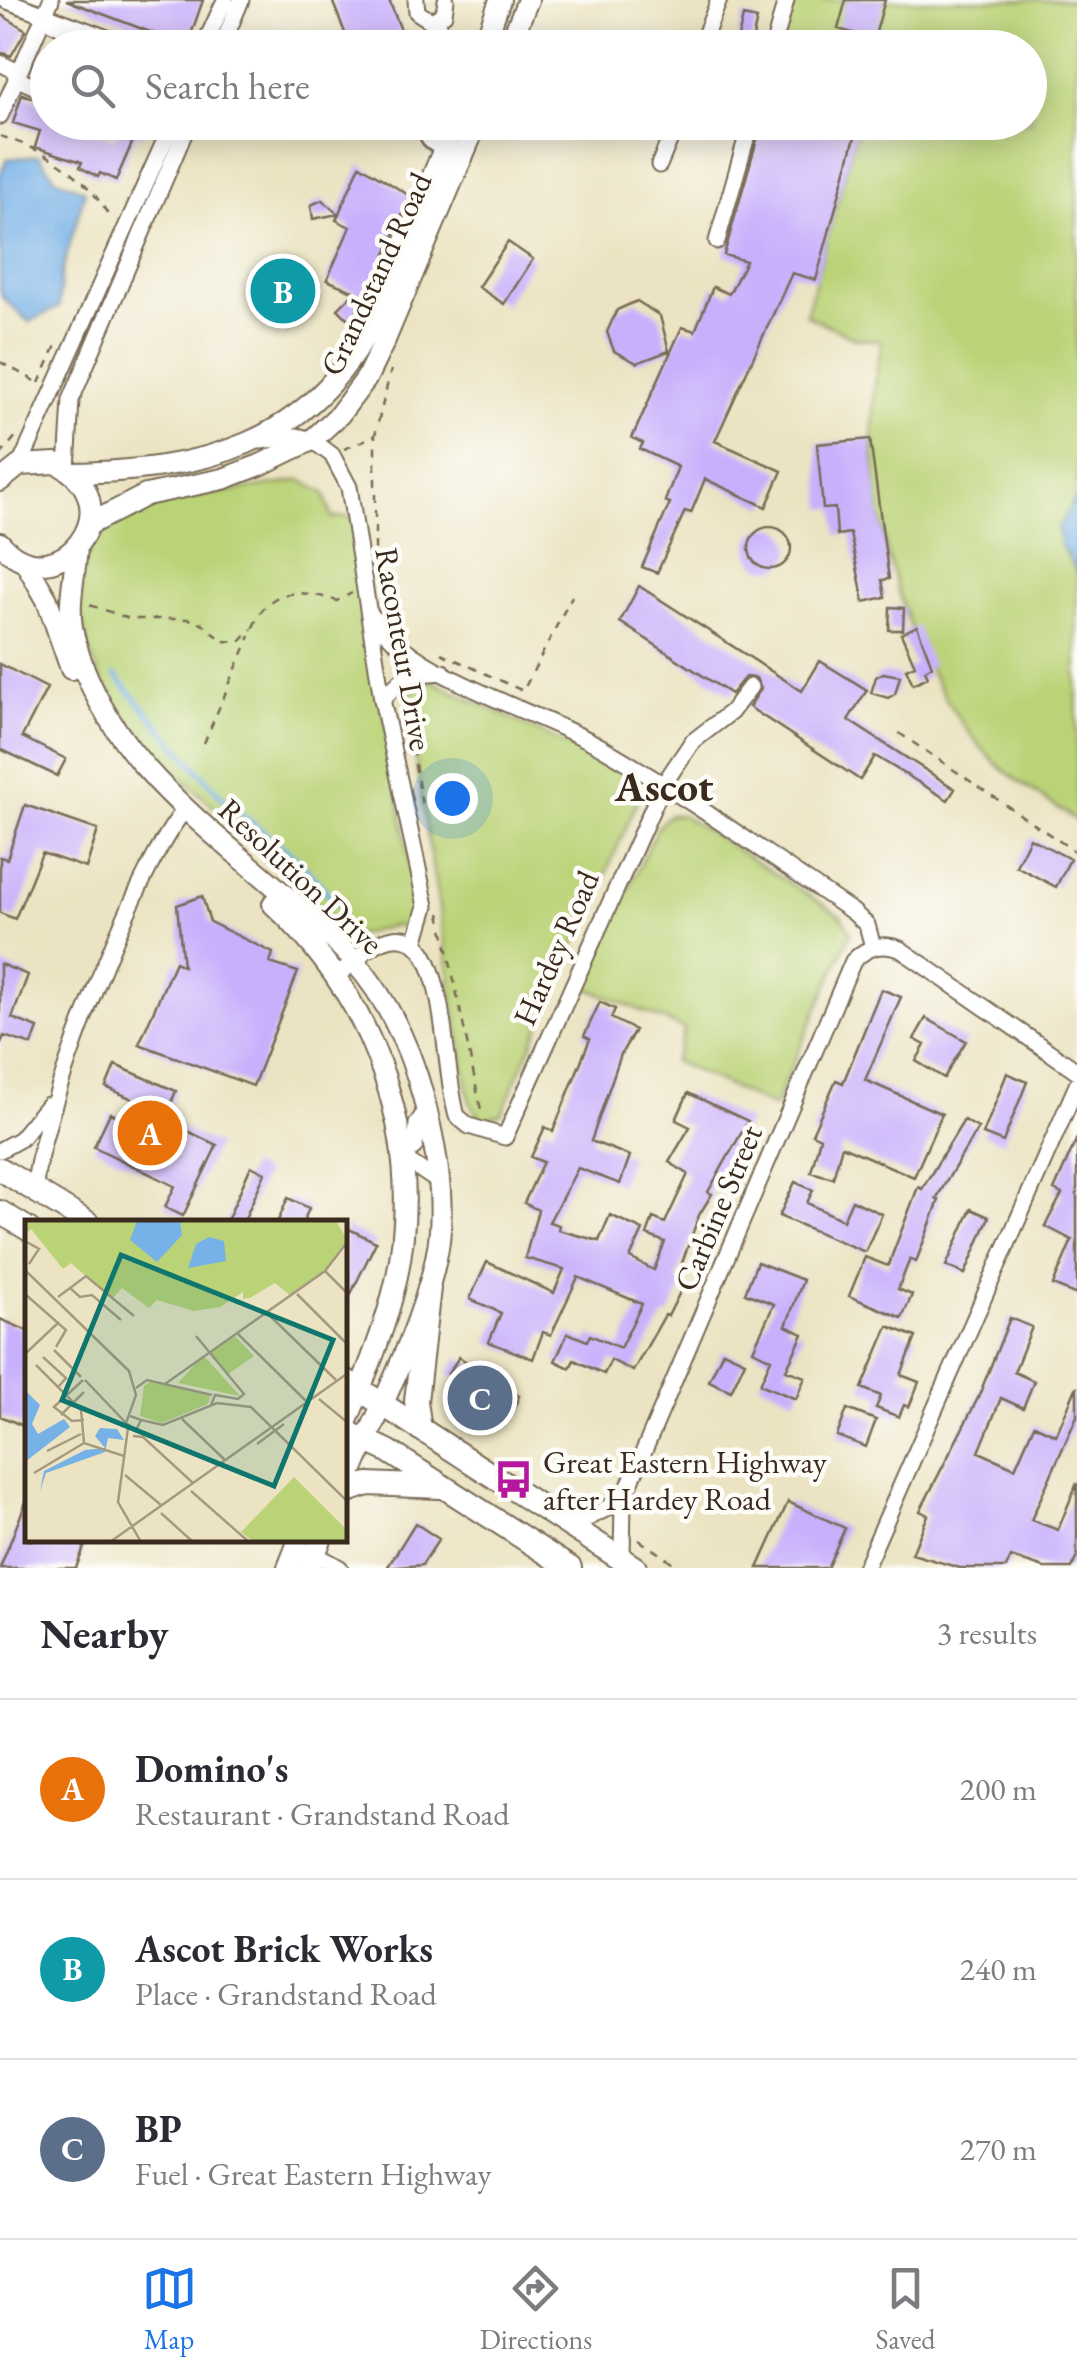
<!DOCTYPE html>
<meta charset="utf-8">
<style>
:root{--surface:#fff;--page:#f7f7f7;--text:#2b2b33;--muted:#7c7c81;--line:#e1e1e2;--accent:#1a73e8}
body{margin:0;font-family:"EB Garamond",serif;background:var(--page);color:var(--text)}
.you{position:absolute;left:452px;top:798px;width:35px;height:35px;margin:-25px;border:8px solid #fff;border-radius:50%;background:#1a73e8;box-shadow:0 0 0 15px #1a73e833}
.badge{display:grid;place-items:center;width:65px;height:65px;border-radius:50%;background:var(--accent);color:#fff;font-size:32px;font-weight:700}
.pin{position:absolute;translate:-50% -50%;border:5px solid #fff;box-shadow:0 2px 10px #0006}
.list{margin:0;padding:0;list-style:none}
h2{display:flex;justify-content:space-between;align-items:center;height:130px;margin:0;padding:0 40px;font-size:42px}
h2 small{font-size:32px;font-weight:400;color:var(--muted)}
.list li{display:grid;grid-template-columns:65px 1fr auto;gap:30px;align-items:center;box-sizing:border-box;height:180px;padding:0 40px;border-top:2px solid var(--line)}
.list b{display:block;font-size:38px;white-space:nowrap}
.list p{margin:0;font-size:32px;white-space:nowrap;color:var(--muted)}
.list em{font-size:32px;font-style:normal;color:var(--muted)}
.icon{flex:none;width:55px;height:55px;fill:none;stroke:currentColor;stroke-width:2;stroke-linecap:round;stroke-linejoin:round}
.map{position:relative;flex:none;width:1077px;height:1568px;overflow:hidden}
.search{position:absolute;background:var(--surface);box-shadow:0 5px 25px #0003;left:30px;right:30px;top:30px;height:110px;display:flex;align-items:center;gap:25px;box-sizing:border-box;padding:0 35px;border-radius:55px;color:var(--muted);font-size:38px}
.sheet{height:670px;background:var(--surface)}
nav{display:flex;justify-content:space-around;align-items:center;box-sizing:border-box;height:140px;border-top:2px solid var(--line);background:var(--surface);font-size:28px;color:var(--muted)}
nav a{display:grid;justify-items:center;gap:5px}
nav .on{color:var(--accent)}
.map>svg:first-child{display:block}
.green{fill:#bbd377;stroke:#7b7e4a;stroke-width:2.5}
.water{fill:#76b1e7;stroke:#586e82;stroke-width:2.5}
.lines{fill:none;stroke-linecap:round;stroke-linejoin:round}
.stream{stroke:#76b1e7;stroke-width:5}
.building{fill:#c9b0fc}
.minor-casing{stroke:#796b57;stroke-width:19}
.major-casing{stroke:#796b57;stroke-width:24}
.highway-casing{stroke:#796b57;stroke-width:26}
.path{stroke:#796b57;stroke-width:2.5;stroke-dasharray:8 8;stroke-linecap:butt}
.minor{stroke:#fff;stroke-width:15}
.major{stroke:#fff;stroke-width:20}
.highway{stroke:#fff;stroke-width:22}
.labels{text-anchor:middle;stroke-width:9;stroke-linejoin:round;paint-order:stroke}
.street-label{font-size:32px;fill:#3b2a1e;stroke:#fdfcf7}
.poi-label{font-size:32px;fill:#3b2a1e;stroke:#fdfcf7;text-anchor:start}
.district-label{font-size:42px;font-weight:bold;fill:#3b2a1e;stroke:#fdfcf7}
.inset-road{fill:none;stroke:#a59980;stroke-width:2.5}
.view{fill:#0f766e;fill-opacity:0.15;stroke:#0f766e;stroke-width:5}
.inset-edge{fill:none;stroke:#3b2a1e;stroke-width:5}
</style>
<div class="map">
<svg width="1077" height="1568" viewBox="0 0 1077 1568">
<rect width="100%" height="100%" fill="#fdfcf7"/>
<filter id="ink" filterUnits="userSpaceOnUse"><feTurbulence type="fractalNoise" baseFrequency=".01" numOctaves="2"/><feDisplacementMap in="SourceGraphic" scale="20" xChannelSelector="R" yChannelSelector="G"/><feConvolveMatrix kernelMatrix="1 2 1 2 8 2 1 2 1" color-interpolation-filters="sRGB"/></filter>
<filter id="wash" filterUnits="userSpaceOnUse"><feTurbulence type="fractalNoise" baseFrequency=".0048" numOctaves="4" result="noise"/><feDisplacementMap in="SourceGraphic" scale="40" xChannelSelector="R" yChannelSelector="G"/><feGaussianBlur stdDeviation="2.25" result="paint"/><feColorMatrix in="noise" values="0 0 0 0 0 0 0 0 0 0 0 0 0 0 0 0 0 1.4 0 .05"/><feComposite in="paint" operator="in"/></filter>
<g filter="url(#wash)">
<rect width="100%" height="100%" fill="#ebe3c1"/>
<path class="green" d="M786,0H1077V821C1051,802 1019,785 996,763C897,665 852,475 882,341L855,338L806,315L859,123L1030,122V48H773Z
M301,480L324,493L332,518L353,516L418,915L417,924L407,930L396,925L353,936L338,927C309,898 281,868 252,841C179,774 71,695 81,584C83,557 94,535 118,522C174,491 242,493 301,480Z
M430,680L623,772L637,787L636,804L502,1113L483,1120L470,1103L405,695Z
M669,815H682L841,916L851,932L774,1107L674,1061L685,1029L582,986L659,825Z"/>
<path class="water" d="M39,156L55,178L85,191L61,275L59,307L29,322L2,297L0,287V174L7,159Z
M1077,495V573L1061,545L1058,529Z"/>
<g class="lines">
<path class="stream" d="M115,675L227,803L297,858L339,906"/>
</g>
<g id="blocks">
<path class="building" d="M66,0H203L187,46Z
M332,0H389L408,48H351Z
M846,0H885L874,39L838,29Z
M0,14L26,30L11,56L0,52Z
M743,16L757,19L752,42L738,38Z
M47,44H48V80L35,74Z
M22,94L48,104V122H75L114,139L119,127L110,122H148L142,137L136,134L116,180L100,173L98,177L80,167L82,162L35,147L40,131L13,123Z
M762,122H859L816,280L792,273L715,441L782,471L766,507L705,479L691,513L685,511L657,573L642,567L670,503L665,501L678,467L640,449L643,443L632,438L682,327L695,331L713,287L729,294L746,261L724,255Z
M360,165L410,196L368,298L358,293L357,313L349,320L338,309L355,292L327,280L350,227L336,220Z
M322,200L325,202L338,214L313,219L311,205Z
M508,242L533,259L504,304L478,287Z
M637,301L660,316L669,351L637,363L614,351L607,332L617,310Z
M870,439L889,579L882,580L885,597L864,602L850,533L837,535L835,508L823,509L817,444Z
M749 548a21 21 0 1 1 42 0a21 21 0 1 1-42 0Z
M639,586L802,691L820,661L867,690L848,720L955,789L948,800L875,756L860,780L749,707L761,689L756,678L745,677L731,694L620,622Z
M890,607L904,608L903,630H889Z
M917,626L932,666L925,670L928,677L913,684L906,669L915,665L901,634Z
M0,664L47,688L22,737L66,759L57,776L0,749Z
M883,673L900,676L895,694L888,698L871,693L876,677Z
M25,805L98,830L86,868L42,853L15,919L0,913V857L7,859Z
M1030,838L1070,859L1056,887L1016,866Z
M202,896L210,922L273,953L270,963L298,972L253,1086L139,1044L175,962L183,966L177,905Z
M0,964L28,975L12,1018L38,1028L32,1045L4,1036L0,1045Z
M881,989L901,997L865,1080L942,1114L914,1177L842,1146L833,1178L811,1172L820,1138L812,1134L836,1080L843,1083Z
M600,1002L615,1009L611,1018L635,1030L621,1054L591,1141L630,1156L620,1184L578,1168L549,1222L559,1225L558,1230L599,1241L610,1215L643,1230L630,1258L654,1270L665,1242L647,1235L653,1218L665,1223L688,1174L669,1162L690,1127L676,1120L688,1093L748,1121L708,1192L712,1194L699,1215L676,1280L684,1284L668,1316L665,1315L633,1371L611,1360L604,1374L574,1360L570,1368L555,1361L568,1333L587,1341L590,1335L620,1348L642,1304L578,1277L551,1335L543,1332L533,1359L489,1342L501,1313L470,1299L487,1262L554,1293L564,1269L525,1258L538,1210L524,1203L543,1162L531,1157L545,1127L553,1131L590,1039L584,1036Z
M926,1018L966,1041L944,1078L916,1061L925,1045L914,1039Z
M115,1065L176,1091L164,1120L217,1145L183,1216L165,1207L175,1186L94,1147L110,1113L127,1121L137,1101L106,1087Z
M1007,1073L1027,1082L1003,1142L983,1134Z
M964,1120L978,1128L936,1199L939,1200L916,1262L910,1259L898,1289L912,1295L902,1318L849,1296L865,1257L888,1266L918,1187L922,1189Z
M1077,1138V1295L1053,1285L1072,1240L1045,1226L1062,1194L1054,1190Z
M251,1166L265,1173L243,1223H226Z
M795,1182L813,1190L807,1203L843,1220L852,1200L882,1214L865,1252L779,1216Z
M288,1198L309,1208L303,1223H277Z
M971,1209L989,1217L965,1274L946,1266Z
M345,1227L376,1242L345,1306Z
M757,1262L803,1280L786,1326L803,1334L786,1370L805,1377L796,1399L760,1384L771,1359L753,1350L774,1304L745,1293Z
M1010,1318L1032,1327L1014,1372L1034,1381L1023,1408L1001,1398L979,1452L1015,1468L1034,1425L1056,1435L1077,1386V1416L1031,1520L1058,1530L1077,1483V1556L1072,1568H1044L1011,1557L1006,1568H960L912,1554L928,1515L920,1511L978,1398Z
M0,1319L28,1331V1428L0,1416Z
M888,1326L916,1337L901,1375L919,1382L909,1407L904,1405L899,1417L876,1408L881,1396L862,1388Z
M723,1351L745,1361L731,1391L709,1381Z
M459,1357L519,1396L511,1415L448,1374Z
M847,1409L876,1420L866,1447L837,1436Z
M28,1497V1540H87L76,1568H0Z
M788,1502L845,1528L827,1568H758Z
M415,1523L439,1539L422,1565L387,1568Z"/>
</g>
</g>
<g filter="url(#ink)">
<use href="#blocks" fill-opacity="0" stroke="#796b57" stroke-width="2.5"/>
<g class="lines">
<defs>
<path id="minor" d="M5,0L134,48
M416,0L417,12L431,21L444,14L446,0
M436,20L447,48
M51,22L104,48
M203,48L225,0
M221,48L241,0
M700,48L719,0
M773,48L786,0
M0,63L12,69L18,79L48,93
M0,116L51,0
M425,122C425,139 431,143 445,149
M659,165L677,122
M717,241L751,122
M261,441L297,436L312,440L332,455L349,487L382,699L426,906L415,943
M20,465L173,122
M67,469L71,400L189,122
M368,610C408,678 536,709 603,748C689,798 771,857 853,912L867,925L873,947
M382,699L407,675L443,672
M338,976C453,856 437,1050 457,1116L469,1126L505,1137L663,785L692,742L731,712L750,687
M427,1109L417,1124L415,1146L402,1157L440,1183
M0,1150L20,1139L48,1105
M35,1192C34,1127 141,855 186,809
M564,1522L588,1518L623,1500
M315,1554L340,1568
M622,1560L623,1500L853,961C867,947 881,942 900,949L1077,1071
M865,1568L1077,1085"/>
<path id="major" d="M483,48L500,0
M508,48L528,0
M73,473C201,470 309,446 372,323L455,122
M0,481L20,465L56,463C138,504 55,607 0,543
M90,524L146,495L223,479L260,465L312,440L339,415L366,379L384,342L477,122
M77,547C75,577 66,607 74,637C110,783 257,855 352,959C392,1003 417,1063 429,1121C438,1160 444,1200 439,1241C429,1315 376,1416 345,1487
M25,561L47,600L71,669
M273,904C376,1000 426,1142 396,1281C385,1330 364,1379 345,1426
M288,1568L299,1540
M309,1568L321,1540"/>
<path id="highway" d="M0,1169L88,1223
M0,1212L28,1229
M345,1380L635,1568
M420,1429L416,1401L429,1288
M345,1431L388,1451L570,1568
M345,1492L368,1484L440,1487"/>
</defs>
<use href="#minor" class="minor-casing"/>
<use href="#major" class="major-casing"/>
<use href="#highway" class="highway-casing"/>
<path class="path" d="M0,136C47,150 89,177 111,220
M0,362L37,382
M39,383L58,341
M344,449L374,436
M0,456L16,436
M375,550V435L391,370
M90,605L130,619H189L202,623L223,641L240,642L252,629
M253,628C268,586 300,589 337,601L352,593
M441,653L523,691L572,596
M404,701L423,811
M899,733L1077,853
M204,743L250,636
M440,913L482,1115
M639,1540L681,1568"/>
<use href="#minor" class="minor"/>
<use href="#major" class="major"/>
<use href="#highway" class="highway"/>
</g>
</g>
<defs>
<symbol id="bus-bare" viewBox="-9 -9 18 18"><path d="M-5-6H5V4H4V6H2V4H-2V6H-4V4H-5ZM-3.5-4V0h7V-4ZM-3.5 1.2v1.5H-2V1.2ZM2 1.2v1.5H3.5V1.2Z" fill="#b5179e" stroke="#fdfcf7" stroke-width="2.5" paint-order="stroke"/></symbol>
</defs>
<g fill-rule="evenodd">
<use href="#bus-bare" x="486" y="1452" width="55" height="55"/>
</g>
<g class="labels">
<g class="street-label">
<text transform="translate(376 274) rotate(-65)" y="11">Grandstand Road</text>
<text transform="translate(404 649) rotate(80)" y="11">Raconteur Drive</text>
<text transform="translate(301 876) rotate(43)" y="11">Resolution Drive</text>
<text transform="translate(556 948) rotate(-66)" y="11">Hardey Road</text>
<text transform="translate(718 1208) rotate(-67)" y="11">Carbine Street</text>
</g>
<g class="poi-label">
<text x="543" y="1473">Great Eastern Highway<tspan x="543" dy="37">after Hardey Road</tspan></text>
</g>
<g class="district-label">
<text x="664" y="801">Ascot</text>
</g>
</g>
<g transform="translate(25 1220)">
<rect width="322" height="322" fill="#ebe3c1"/>
<path d="M0,1H311L323,21L300,51L266,76L250,63L225,78L218,79V72L195,87L169,91L132,80L124,88L97,68L87,79L46,43L38,49L6,9L0,15ZM210,116L229,136L202,155L185,132ZM176,138H181L215,176L153,163ZM126,161L185,176L183,184L137,203L115,196L119,166ZM269,257L322,310V322H229L216,312Z" fill="#bbd377"/>
<path d="M112,1H155L157,15L132,42L105,20ZM184,17L199,21L201,41L163,48L171,24ZM2,172L15,185L7,204L13,214L39,199L45,207L0,242ZM75,208L92,209L99,220L83,218L80,232L21,253L15,271L19,251L60,230L80,228L70,216Z" fill="#76b1e7"/>
<path class="inset-road" d="M0,21L14,29L4,44M0,50L104,151L111,175L101,203L111,210L116,200L105,196M300,51L323,74M45,68L55,77L67,75L96,100M0,74L41,110L31,127M272,74L323,125M33,77L61,56L109,96M242,93L311,160M213,114L281,181M171,116L219,174L213,179L190,175L186,185M29,130L56,157M0,134L34,102M18,137L41,158L34,166M11,145L56,190L59,223M58,160L29,187L47,201L59,200M60,160L101,203M140,164L300,51L323,21M111,168L122,160L187,175M294,179L323,203M36,195L59,172M157,199L200,240M116,200L138,205L192,183L226,187L323,282M103,208L93,282L116,322M108,216L118,217L168,263M232,224L259,204M22,231L56,214M9,253L59,223L99,236M100,255L136,285M166,271L224,322M136,293L168,322M85,322L323,153"/>
<path class="view" d="M96,35L308,120L249,266L37,180Z"/>
<rect width="322" height="322" class="inset-edge"/>
</g>
</svg>
<div class="you"></div>
<div class="pin badge" style="left:150px;top:1133px;background:#e8710a">A</div>
<div class="pin badge" style="left:283px;top:291px;background:#0f9aa8">B</div>
<div class="pin badge" style="left:480px;top:1398px;background:#5c6f8a">C</div>
<div class="search"><svg class="icon" aria-label="search" viewBox="0 0 24 24"><circle cx="10" cy="10" r="6"/><path d="M15 15l6 6"/></svg>Search here</div>
</div>
<section class="sheet">
<h2>Nearby<small>3 results</small></h2>
<ul class="list">
<li><span class="badge" style="background:#e8710a">A</span><div><b>Domino's</b><p>Restaurant · Grandstand Road</p></div><em>200 m</em></li>
<li><span class="badge" style="background:#0f9aa8">B</span><div><b>Ascot Brick Works</b><p>Place · Grandstand Road</p></div><em>240 m</em></li>
<li><span class="badge" style="background:#5c6f8a">C</span><div><b>BP</b><p>Fuel · Great Eastern Highway</p></div><em>270 m</em></li>
</ul>
</section>
<nav>
<a class="on"><svg class="icon" aria-label="map" viewBox="0 0 24 24"><path d="M3 6l6-2 6 2 6-2v14l-6 2-6-2-6 2zM9 4v14M15 6v14"/></svg>Map</a>
<a><svg class="icon" aria-label="directions" viewBox="0 0 24 24"><path d="M12 3l9 9-9 9-9-9zM9 14v-3h6M13 9l2 2-2 2"/></svg>Directions</a>
<a><svg class="icon" aria-label="saved" viewBox="0 0 24 24"><path d="M7 4h10v16l-5-4-5 4z"/></svg>Saved</a>
</nav>
